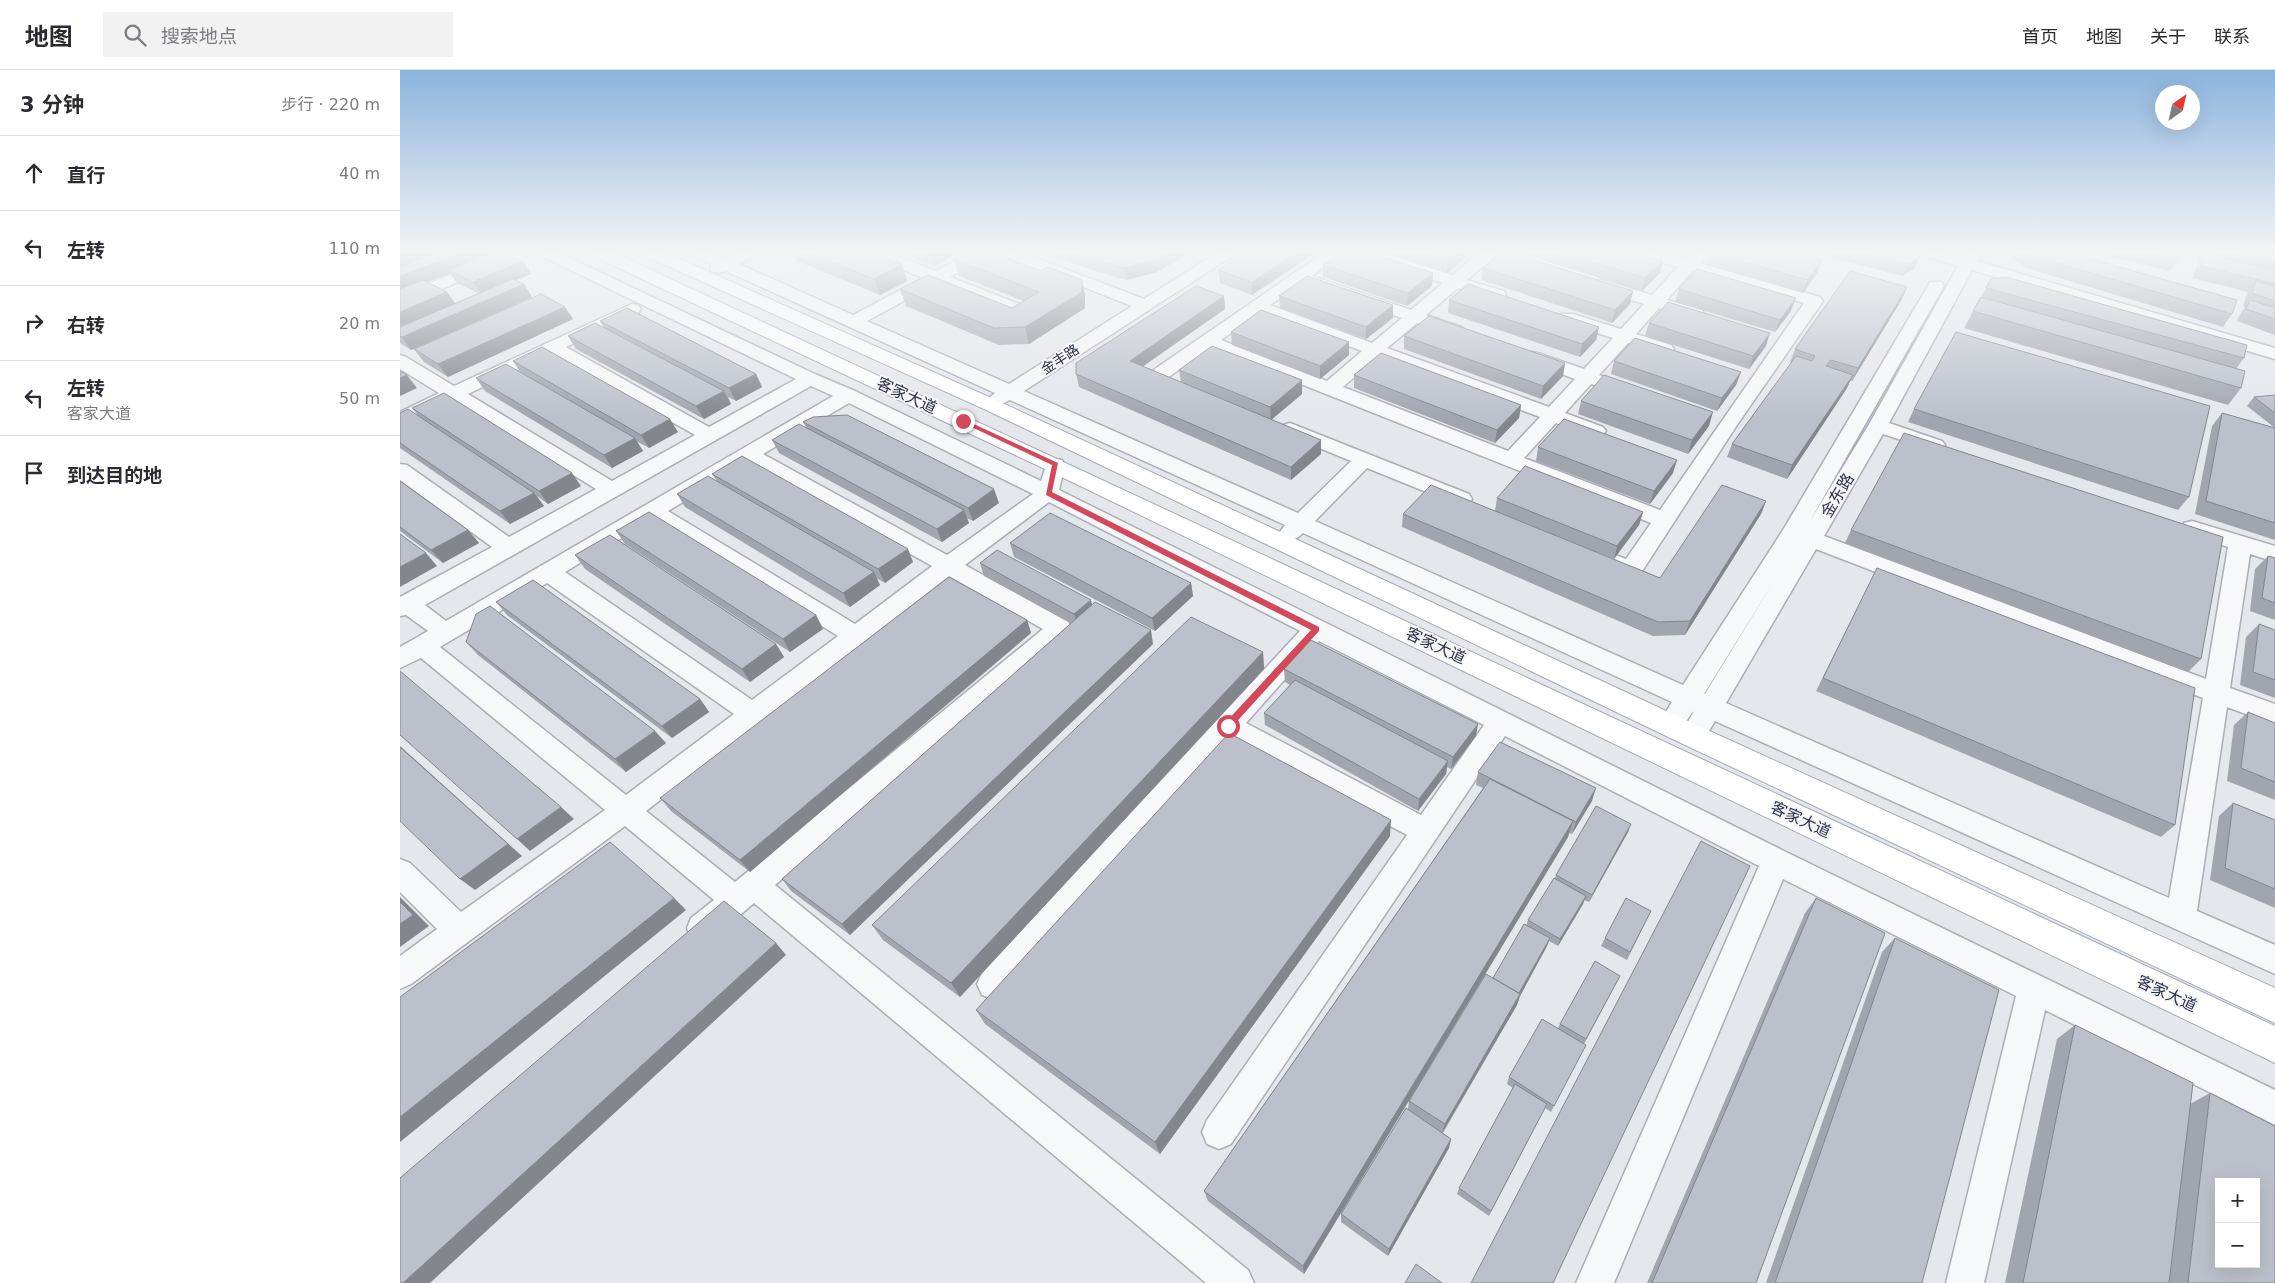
<!DOCTYPE html>
<html lang="zh">
<meta charset="utf-8">
<style>
:root{--surface:#fff;--page:#f2f2f3;--text:#2b2b33;--muted:#7c7c81;--line:#e1e1e2}
body{margin:0;font-family:"DejaVu Sans","Noto Sans SC",sans-serif;background:var(--page);color:var(--text)}
.controls{position:absolute;right:15px;bottom:15px;display:grid;overflow:hidden;border-radius:0px;box-shadow:0 5px 20px #0002}
.controls button{width:45px;height:45px;display:grid;place-items:center;padding:0;border:0;border-bottom:1px solid var(--line);background:var(--surface);color:var(--text);font:25px sans-serif}
.compass{position:absolute;left:1755px;top:15px;width:45px;height:45px;border-radius:50%;background:var(--surface);box-shadow:0 5px 20px #0002;rotate:34deg}
.stop{position:absolute;width:15px;height:15px;margin:-11px;border:4px solid #d1495b;border-radius:50%;background:#fff}
.stop.end{background:#d1495b;border-color:#fff;box-shadow:0 1px 5px #0008}
.list{margin:0;padding:0;list-style:none}
h2{display:flex;justify-content:space-between;align-items:center;height:65px;margin:0;padding:0 20px;font-size:21px}
h2 small{font-size:16px;font-weight:400;color:var(--muted)}
.list li{display:grid;grid-template-columns:32px 1fr auto;gap:15px;align-items:center;box-sizing:border-box;height:75px;padding:0 20px;border-top:1px solid var(--line)}
.list b{display:block;font-size:19px;white-space:nowrap}
.list p{margin:0;font-size:16px;white-space:nowrap;color:var(--muted)}
.list em{font-size:16px;font-style:normal;color:var(--muted)}
.icon{flex:none;width:28px;height:28px;fill:none;stroke:currentColor;stroke-width:2;stroke-linecap:round;stroke-linejoin:round}
.map{position:relative;flex:none;width:1875px;height:1213px;overflow:hidden}
header{display:flex;align-items:center;gap:30px;box-sizing:border-box;height:70px;padding:0 25px;background:var(--surface);border-bottom:1px solid var(--line)}
header strong{font-size:24px}
nav{display:flex;gap:28px;margin-inline-start:auto;font-size:18px}
.search{width:350px;height:45px;background:var(--page);display:flex;align-items:center;gap:12px;box-sizing:border-box;padding:0 18px;border-radius:0px;color:var(--muted);font-size:19px}
main{display:flex}
aside{flex:1;background:var(--surface)}
.map>svg:first-child{display:block}
.lines{fill:none;stroke-linecap:round;stroke-linejoin:round}
.minor-casing{stroke:#a9aeb7;stroke-width:3}
.major-casing{stroke:#a3abb8;stroke-width:2}
.minor{fill:#f7f8fa;fill-rule:evenodd}
.major{fill:#fff;fill-rule:evenodd}
.wall{fill:#a1a5ae;fill-rule:evenodd}
.shaded-wall{fill:#83868d}
.building{fill:#bbc0ca;stroke:#83868d;fill-rule:evenodd}
.route{fill:#d1495b}
.labels{text-anchor:middle;stroke-width:4;stroke-linejoin:round;paint-order:stroke}
.far-street-label{font-size:14px;fill:#2b3445;stroke:#f4f6f9}
.street-label{font-size:16px;fill:#2b3445;stroke:#f4f6f9}
</style>
<header>
<strong>地图</strong>
<div class="search"><svg class="icon" aria-label="search" viewBox="0 0 24 24"><circle cx="10" cy="10" r="6"/><path d="M15 15l6 6"/></svg>搜索地点</div>
<nav><a>首页</a><a>地图</a><a>关于</a><a>联系</a></nav>
</header>
<main>
<aside>
<h2>3 分钟<small>步行 · 220 m</small></h2>
<ul class="list">
<li><svg class="icon" aria-label="ahead" viewBox="0 0 24 24"><path d="M12 20V5M6 11l6-6 6 6"/></svg><div><b>直行</b></div><em>40 m</em></li>
<li><svg class="icon" aria-label="left" viewBox="0 0 24 24"><path d="M17 20v-9H6M10 6l-5 5 5 5"/></svg><div><b>左转</b></div><em>110 m</em></li>
<li><svg class="icon" aria-label="right" viewBox="0 0 24 24"><path d="M7 20v-9h11M14 6l5 5-5 5"/></svg><div><b>右转</b></div><em>20 m</em></li>
<li><svg class="icon" aria-label="left" viewBox="0 0 24 24"><path d="M17 20v-9H6M10 6l-5 5 5 5"/></svg><div><b>左转</b><p>客家大道</p></div><em>50 m</em></li>
<li><svg class="icon" aria-label="arrive" viewBox="0 0 24 24"><path d="M6 21V4h12l-3 4 3 4H6"/></svg><div><b>到达目的地</b></div></li>
</ul>
</aside>
<div class="map">
<svg width="1875" height="1213" viewBox="0 0 1875 1213">
<rect width="100%" height="100%" fill="#e4e7ec"/>
<g class="lines">
<defs>
<path id="minor" d="M133,180H153L417,305L455,321L641,411L648,390L655,389L662,390L665,395L659,420L1386,782L1875,1020V1055L1645,940L1584,1213H1546L1616,926L1383,809L1214,1213H1176L1359,796L1105,666L831,1074L819,1079L807,1074L802,1062L807,1050L1007,765L831,670L604,925L593,929L582,925L577,914L582,903L900,561L649,432L565,495L668,552L672,558L668,564L375,815L848,1200L854,1213H806L354,833L313,868L302,872L291,868L287,858L291,848L314,830L225,756L11,914L0,919V886L37,859L0,822V789L10,793L61,842L205,740L21,588L0,598V577L28,561L6,545L0,546V527L92,477L0,410V394L7,395L109,467L196,419L53,331L0,355V342L39,323L0,299V285L6,287L54,316L232,234L238,235L241,239L238,243L166,277L309,357L396,309L135,183ZM152,284L295,365L212,411L68,324ZM411,316L433,326L46,551L25,535ZM449,333L633,424L547,485L363,384ZM348,393L532,496L455,554L268,441ZM252,450L438,566L352,630L165,502ZM549,506L643,559L335,812L246,741ZM147,513L334,644L226,725L40,577ZM919,571L1084,655L1021,745L846,653Z
M286,180H306L326,188L345,180H365L363,183L339,194L453,245L523,208L463,183L461,180H482L536,201L576,180H615L744,229L821,180H839L837,183L624,321L898,443L951,391L883,363L880,359L883,355L890,353L1069,424L1072,429L1069,434L1061,436L967,398L915,451L1283,615L1383,460L1528,216L1530,212H1542L1544,216L1410,451L1468,356L1558,196L1516,183L1514,180H1538L1563,187L1567,180H1583L1577,191L1875,278V289L1572,200L1489,353L1542,371L1545,375L1542,379L1535,381L1483,364L1424,466L1806,609L1828,477L1784,463L1781,458L1784,453L1792,451L1875,476V492L1850,484L1830,618L1875,634V655L1827,637L1797,841L1875,875V904L1315,651L1302,673L1293,676L1284,673L1280,666L1294,641C1282,652 1285,670 1262,662L1258,655L1272,632L903,463C896,470 891,471 882,468L879,463L885,455L610,330L597,336L590,334L587,330L595,323L326,201L318,203L312,201L310,198L312,194L288,183ZM594,181L596,183L732,236L609,314L467,251L537,213L607,242H619L622,238L619,234L550,207ZM1416,479L1803,628L1769,828L1326,633ZM1374,511L1305,624H1304Z
M928,180H946L912,206L1011,240L1043,213L952,183L950,180H973L1053,205L1078,183L1076,180H1100L1137,191L1139,194L1137,197L1131,199L1093,188L1067,210L1104,221L1106,225L1104,229L1098,230L1058,218L1026,245L1062,257L1065,261L1062,265H1050L1017,253L987,278L1149,337L1175,309L1126,291L1123,287L1126,283L1132,282L1138,283L1184,299L1213,268L1161,252L1158,248L1161,244H1173L1221,259L1244,234L1195,219L1193,215L1195,211L1201,210L1252,225L1278,197L1229,183L1227,180H1251L1286,189L1295,180H1311L1300,193L1420,227L1423,231L1337,355L1239,506L1231,508L1194,493L1191,488L1194,483L1202,480L1226,489L1251,453L810,278L763,311L756,313L749,311L747,307L749,303ZM1292,201L1404,233L1260,440L1124,388L1156,353C1170,358 1188,369 1203,365L1206,361L1203,357L1165,343L1191,314C1205,319 1223,330 1238,326L1241,322L1238,318L1199,305L1228,273L1265,284L1271,283L1274,279L1271,275L1236,264L1259,238L1296,249L1302,248L1305,244L1302,240L1267,230ZM902,213L1002,248L972,273L870,235ZM859,243L962,281L927,311L821,270ZM977,287L1140,347L1108,381L943,317Z
M79,193L85,195L87,198L85,201L0,236V225Z"/>
<path id="major" d="M187,180H208L1875,956V993L647,400L189,184Z
M238,180H260L598,331L1303,658L1875,918V953L1283,674L584,339L241,184Z"/>
</defs>
<use href="#minor" class="minor-casing"/>
<use href="#major" class="major-casing"/>
<use href="#minor" class="minor"/>
<use href="#major" class="major"/>
</g>
<path class="wall" d="M0,180H90L92,182L131,204L116,210L124,214L132,227L11,280L0,273ZM50,203L57,213L78,223L55,233L47,222L27,212Z
M392,180H464L502,194L507,211L480,225L397,191Z
M492,180H555L557,184L535,196Z
M637,180H720L729,181L757,202L726,210L692,200Z
M851,180H919L852,225L820,213L818,200Z
M974,180H1070L1069,184L1047,203Z
M1116,180H1225L1263,191L1260,203L1242,221L1116,182Z
M1402,180H1516L1520,186L1514,199L1502,206Z
M1614,180H1659L1832,244L1823,257L1626,198L1613,189Z
M1684,180H1781L1778,189L1770,201Z
M1800,180H1875V265L1837,251L1841,243L1845,237L1843,236L1847,224L1848,222L1793,208L1797,196L1801,190L1797,189Z
M1310,182L1422,190L1417,203L1403,223L1306,195Z
M554,189L641,201L682,210L685,226V238L629,274L599,275L506,236L500,219L612,238L624,231L559,206Z
M923,195L1032,216L1007,236L923,207Z
M1083,198L1233,221L1230,234L1212,253L1082,210Z
M1586,218L1844,288L1836,299L1841,318L1828,335L1564,258Z
M1279,219L1391,241L1375,262L1275,232Z
M824,226L825,239L743,296L781,312L779,300L902,324L871,350L921,370V384L891,410L679,317L676,304Z
M879,226L993,248L966,269L880,238Z
M1502,229L1452,311H1450L1447,318L1387,409L1327,387L1332,374L1392,293L1390,292L1395,279Z
M1049,230L1199,257L1196,270L1180,287L1048,243Z
M165,237L173,249L48,307L24,292L14,279Z
M200,251L356,304L362,317L336,331L328,327L331,334L304,349L176,279L168,266L204,258Z
M1249,253L1366,276L1349,299L1245,266Z
M831,262L949,285L920,309L832,275Z
M1004,266L1165,293L1163,306L1141,329L1004,279Z
M113,291L278,362L249,378L236,371L243,381L212,398L85,321L76,308L120,302Z
M1214,291L1341,302L1336,315L1317,341L1211,304Z
M954,305L1121,335L1119,348L1095,373L954,318Z
M1875,325V358L1847,336L1854,327Z
M1181,331L1309,356L1288,384L1178,344Z
M12,338L181,416L148,434L137,426L144,436L110,454L0,378V343L19,347Z
M1514,339L1789,427L1778,440L1508,352Z
M1822,343L1875,358V470L1795,444L1812,356Z
M403,352L599,433L573,451L567,448L569,453L542,472L379,383L372,370L406,357Z
M1138,377L1273,403L1250,434L1136,391Z
M312,404L513,492L485,513L476,508L480,515L450,537L285,437L277,424L317,411Z
M0,411L68,460L79,473L43,493L0,461Z
M1097,428L1243,442L1239,455L1214,489L1095,441Z
M1366,431L1361,444L1285,565L1253,566L1002,457L1003,444L1260,508Z
M1451,460L1801,589L1788,602L1445,473Z
M216,461L416,545L423,559L390,582L225,474Z
M610,473L791,513L793,526L755,561L614,487Z
M175,485L376,574L384,587L350,612L185,499Z
M1868,486L1875,488V550L1850,541L1855,499Z
M580,493L692,535L753,574L450,865L391,821L382,809L671,553L584,506Z
M1477,498L1775,755L1761,767L1416,621Z
M96,532L300,629L309,642L272,668L107,545Z
M627,550L631,563L350,802L271,741L260,728Z
M1859,554L1875,560V628L1840,615L1846,567Z
M66,572L266,673L226,702L78,585Z
M863,582L864,599L560,927L483,870L472,855Z
M884,599L1076,666L1051,699L1047,697L1046,704L1018,741L865,655L864,643L890,615L885,612Z
M1848,642L1875,653V730L1827,711L1834,655Z
M1078,702L1192,731L1172,764L1169,763L1168,767L1027,1001L1093,908L1126,856L1128,850L1155,808L1156,805L1231,754L1228,762L1189,832L1184,830L1183,834L1158,876L1149,871L1147,876L1120,926L1117,935L1043,1063L1051,1069L1049,1078L988,1186L941,1152V1144L1008,1039L1009,1031L904,1204L808,1131L804,1121L1083,718L1076,715Z
M1833,733L1875,750V838L1810,810L1819,746Z
M990,766L760,1084L585,954L576,940Z
M1416,828L1356,1213H1247L1405,843Z
M1251,841L1227,890L1201,876L1205,868Z
M1495,868L1522,1213H1366L1482,882Z
M1220,906L1184,974L1151,1042L1145,1038L1089,1146L1057,1124L1059,1118L1113,1018L1107,1014L1109,1007L1158,958L1160,954Z
M1675,955L1790,1034L1810,1023L1875,1213H1605L1657,969Z"/>
<path class="shaded-wall" d="M12,180H52L0,200V184Z
M69,180H90L94,185L49,200L50,203L0,222V206Z
M530,180H555L557,184L535,196Z
M773,180H795L757,202L726,210L724,198Z
M901,180H919L852,225V212Z
M1061,180H1070L1069,184L1047,203L1048,190Z
M1520,186L1514,199L1502,206L1508,194Z
M1422,190L1417,203L1403,223L1407,210Z
M123,191L131,204L82,225L73,212Z
M1263,191L1260,203L1242,221L1245,208Z
M502,194L507,211L480,225L474,209Z
M1033,203L1032,216L1007,236L1008,223Z
M682,210L685,226V238L629,274L625,257Z
M124,214L132,227L11,280L2,267Z
M1507,217L1502,229L1452,311L1458,298Z
M1233,221L1230,234L1212,253L1215,240Z
M47,222L56,235L3,258L0,254V242Z
M824,226L825,239L732,304L730,291Z
M1396,228L1391,241L1375,262L1380,250Z
M993,235V248L966,269V257Z
M165,237L173,249L48,307L38,294Z
M1199,257L1196,270L1180,287L1182,274Z
M1370,263L1366,276L1349,299L1353,286Z
M949,272V285L920,309V296Z
M1165,293L1163,306L1141,329L1143,316Z
M1341,302L1336,315L1317,341L1322,328Z
M356,304L362,317L336,331L329,318Z
M7,305L17,318L0,326V308Z
M1453,305L1447,318L1387,409L1392,395Z
M902,310V324L871,350L870,337Z
M324,321L331,334L304,349L296,336Z
M1121,335L1119,348L1095,373L1097,360Z
M1313,342L1309,356L1288,384L1292,370Z
M270,349L278,362L249,378L241,365Z
M235,368L243,381L212,398L204,385Z
M921,370V384L891,410V397Z
M1277,390L1273,403L1250,434L1254,421Z
M172,403L181,416L148,434L139,421Z
M594,419L599,433L573,451L568,438Z
M134,423L144,436L110,454L100,441Z
M1366,431L1361,444L1285,565L1290,551Z
M564,440L569,453L542,472L537,459Z
M1243,442L1239,455L1214,489L1217,476Z
M68,460L79,473L43,493L31,480Z
M508,479L513,492L485,513L478,499Z
M26,483L37,496L0,517V497Z
M474,502L480,515L450,537L443,523Z
M791,513L793,526L755,561L752,548Z
M691,530L694,543L677,557L674,544Z
M416,545L423,559L390,582L383,569Z
M627,550L631,563L350,802L340,790Z
M751,560L753,574L450,865L442,854Z
M376,574L384,587L350,612L342,599Z
M863,582L864,599L560,927L551,913Z
M300,629L309,642L272,668L262,656Z
M1078,654L1076,666L1051,699L1053,687Z
M255,661L266,673L226,702L215,689Z
M0,676L122,786L75,820L60,809Z
M1048,691L1046,704L1018,741L1019,729Z
M1196,718L1192,731L1172,764L1176,752Z
M161,737L174,749L130,781L117,769Z
M991,750L990,766L760,1084L755,1072Z
M1173,751L1168,767L904,1204L903,1196Z
M1231,754L1228,762L1189,832L1192,825Z
M1186,826L1183,834L1158,876L1160,869Z
M0,827L29,856L0,877Z
M274,828L286,840L0,1072V1047Z
M1150,868L1147,876L1120,926L1117,935L1042,1063L1045,1054Z
M376,873L386,885L30,1213H3Z
M1051,1069L1049,1078L988,1186L989,1179Z"/>
<path class="building" d="M0,180H12L0,184Z
M45,180H69L0,206V197Z
M98,180L123,191L73,212L49,200Z
M402,180H464L502,194L474,209Z
M573,180H582L641,201L648,197L682,210V222L625,257L594,258L500,219L528,205L612,238L639,222L554,189Z
M668,180H720L729,181L738,180H773L756,190L724,198L690,188Z
M851,180H901L852,212L818,200Z
M944,180H960L1033,203L1008,223L923,195Z
M1014,180H1061L1048,190Z
M1151,180H1225L1263,191L1245,208Z
M1312,180H1382L1422,190L1407,210L1310,182Z
M1453,180H1516L1520,186L1508,194Z
M1623,180H1659L1837,230L1832,244L1633,186Z
M1740,180H1781L1778,189Z
M1818,180H1875V193Z
M1104,181L1233,221L1215,240L1083,198Z
M1805,183L1875,200V214L1802,196Z
M1297,199L1396,228L1380,250L1279,219Z
M1450,201L1507,217L1458,298L1431,290L1426,296L1453,305L1392,395L1332,374L1396,286L1412,291L1415,286L1395,279Z
M907,206L993,235L966,257L879,226Z
M1606,207L1847,275L1844,288L1586,218L1591,209Z
M113,209L124,214L2,267L0,266V257Z
M23,210L47,222L0,242V219Z
M1856,211L1875,217V231L1852,223Z
M1068,214L1199,257L1182,274L1049,230Z
M796,216L824,226L730,291L921,370L891,397L676,304V293Z
M141,224L165,237L38,294L14,279Z
M1581,227L1845,301L1841,318L1573,241Z
M1850,230L1875,238V249L1846,239Z
M1268,232L1370,263L1353,286L1249,253Z
M227,238L356,304L329,318L200,251Z
M861,240L949,272L920,296L831,262Z
M1029,246L1165,293L1143,316L1004,266Z
M195,253L324,321L296,336L168,266Z
M1556,262L1810,336L1789,427L1514,339Z
M1235,268L1341,302L1322,328L1214,291Z
M812,276L902,310L870,337L779,300Z
M142,277L270,349L241,365L113,291Z
M981,283L1121,335L1097,360L954,305Z
M106,294L235,368L204,385L76,308Z
M0,301L7,305L0,308Z
M1204,305L1313,342L1292,370L1181,331Z
M44,323L172,403L139,421L12,338Z
M1875,325V343L1854,327Z
M8,339L134,423L100,441L0,373V343Z
M1822,343L1875,358V453L1806,431Z
M447,345L594,419L568,438L403,352L413,347Z
M1164,349L1277,390L1254,421L1138,377Z
M399,354L564,440L537,459L372,370Z
M1504,363L1823,467L1801,589L1451,460Z
M342,386L508,479L478,499L312,404Z
M1125,396L1243,442L1217,476L1097,428Z
M308,406L474,502L443,523L277,424Z
M0,411L68,460L31,480L0,457Z
M1031,415L1260,508L1322,415L1366,431L1290,551L1258,552L1003,444Z
M249,442L416,545L383,569L216,461Z
M650,443L791,513L752,548L610,473Z
M0,464L26,483L0,497Z
M210,465L376,574L342,599L175,485Z
M597,480L691,530L674,544L580,493Z
M1868,486L1875,488V533L1862,528Z
M1477,498L1795,618L1775,755L1423,608Z
M549,507L627,550L340,790L260,728Z
M133,510L300,629L262,656L96,532Z
M695,532L751,560L442,854L382,809Z
M90,536L255,661L215,689L66,572L76,544Z
M791,547L863,582L551,913L472,855Z
M1859,554L1875,560V610L1853,602Z
M911,570L1078,654L1053,687L884,599Z
M0,601L161,737L117,769L0,665Z
M895,610L1048,691L1019,729L864,643Z
M1848,642L1875,653V712L1841,698Z
M829,663L991,750L755,1072L576,940Z
M1100,672L1196,718L1176,752L1078,702Z
M0,677L108,774L60,809L0,751Z
M1090,709L1173,751L903,1196L804,1121Z
M1833,733L1875,750V819L1825,798Z
M1196,736L1231,754L1192,825L1156,805Z
M1301,771L1350,796L1153,1213H1071Z
M210,772L274,828L0,1047V927Z
M1154,808L1186,826L1160,869L1128,850Z
M1226,828L1251,841L1230,882L1205,868Z
M1416,828L1485,863L1356,1213H1252Z
M324,831L376,873L3,1213H0V1108Z
M0,832L13,845L0,854Z
M1124,854L1150,868L1119,923L1093,908Z
M1495,868L1599,920L1522,1213H1375Z
M1195,891L1220,906L1186,969L1160,954Z
M1086,904L1120,924L1045,1054L1009,1031Z
M1142,949L1186,975L1154,1036L1109,1007Z
M1675,955L1793,1013L1769,1213H1623Z
M1115,1014L1147,1034L1091,1141L1059,1118Z
M1810,1023L1875,1056V1213H1788ZM1819,1112H1856V1194H1819Z
M1006,1038L1051,1069L989,1179L941,1144Z
M1016,1194L1042,1213H1005Z"/>
<linearGradient id="sky" x2="0" y2="1"><stop stop-color="#8bb4dd"/><stop offset="0.52" stop-color="#f3f4f6"/><stop offset="1" stop-color="#f3f4f6" stop-opacity="0"/></linearGradient>
<rect width="1875" height="349" fill="url(#sky)"/>
<path class="route" d="M563,349L658,393L652,422L919,557V561L831,658H825V653L911,560L646,425L652,395L561,352Z"/>
<g class="labels">
<g class="far-street-label">
<text transform="translate(660 289) rotate(-33)" y="5">金丰路</text>
</g>
<g class="street-label">
<text transform="translate(507 325) rotate(25)" y="6">客家大道</text>
<text transform="translate(1437 425) rotate(-59)" y="6">金东路</text>
<text transform="translate(1036 575) rotate(25)" y="6">客家大道</text>
<text transform="translate(1401 749) rotate(25)" y="6">客家大道</text>
<text transform="translate(1767 923) rotate(25)" y="6">客家大道</text>
</g>
</g>
</svg>
<div class="controls">
<button>+</button>
<button>−</button>
</div>
<svg class="compass" viewBox="-18 -18 36 36"><path d="M0-13l5 13h-10z" fill="#e53935"/><path d="M0 13l5-13h-10z" fill="#7c7c81"/></svg>
<div class="stop" style="left:828px;top:656px"></div>
<div class="stop end" style="left:563px;top:351px"></div>
</div>
</main>
